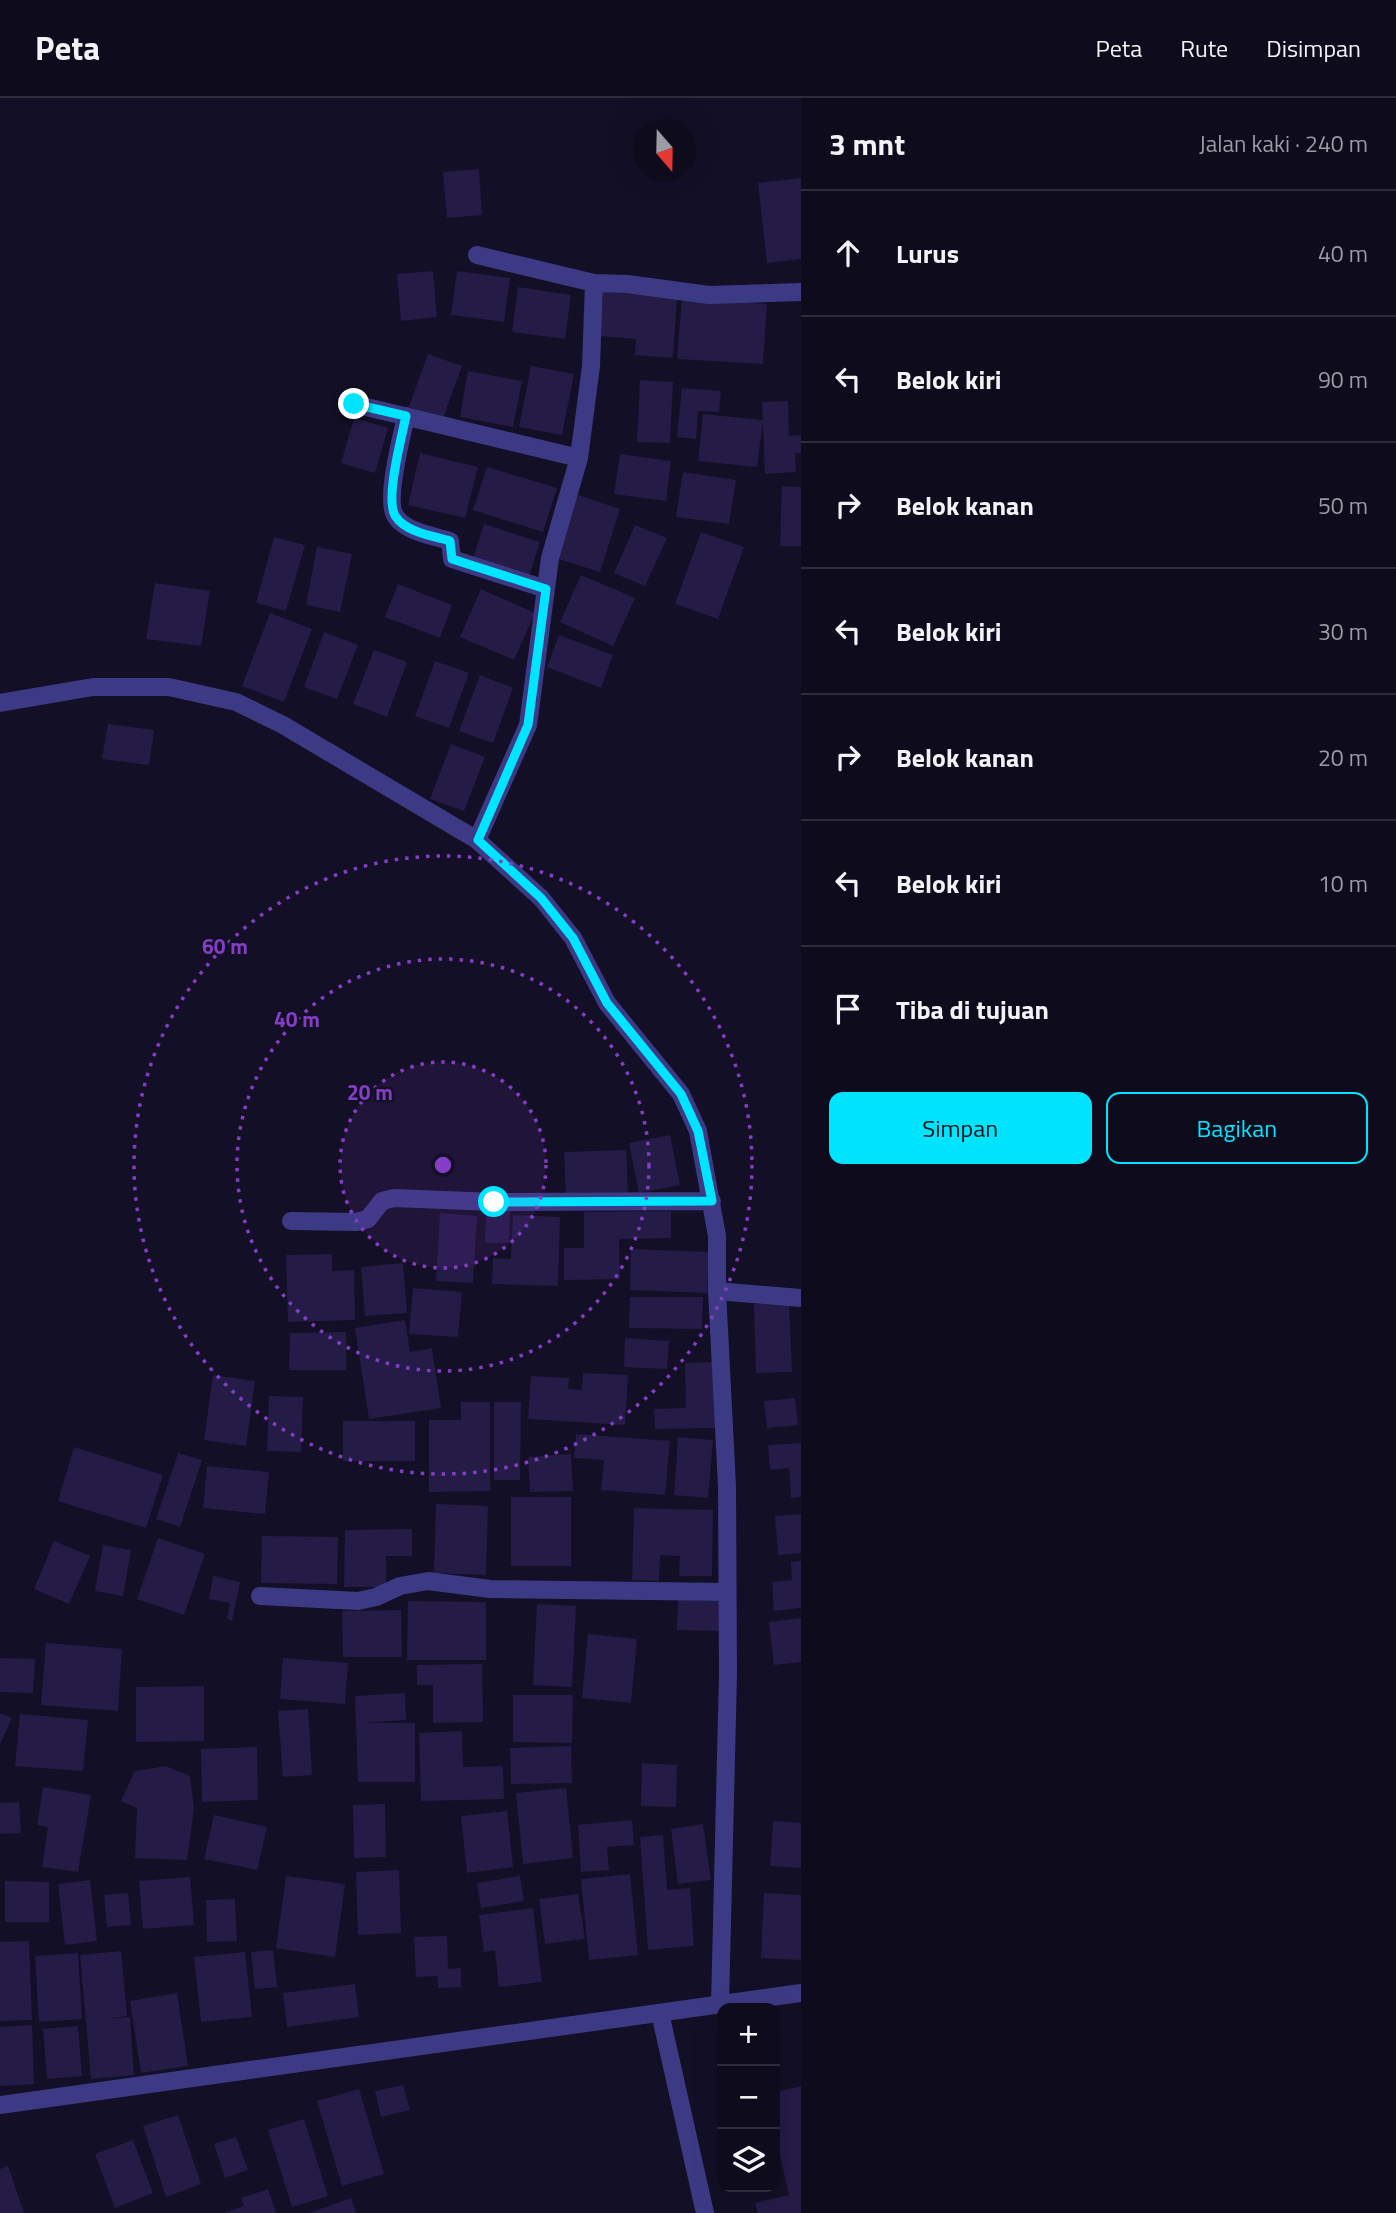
<!DOCTYPE html>
<html lang="id">
<meta charset="utf-8">
<style>
:root{--surface:#0e0b1c;--page:#171425;--text:#f1f3f6;--muted:#9b9ba3;--line:#2e2b3b;--accent:#00e5ff}
body{margin:0;font-family:"Titillium Web",sans-serif;background:var(--page);color:var(--text)}
.controls{position:absolute;right:21px;bottom:21px;display:grid;overflow:hidden;border-radius:14px;box-shadow:0 7px 28px #0002}
.controls button{width:63px;height:63px;display:grid;place-items:center;padding:0;border:0;border-bottom:2px solid var(--line);background:var(--surface);color:var(--text);font:35px sans-serif}
.compass{position:absolute;left:633px;top:21px;width:63px;height:63px;border-radius:50%;background:var(--surface);box-shadow:0 7px 28px #0002;rotate:160deg}
.stop{position:absolute;width:21px;height:21px;margin:-16px;border:5px solid #00e5ff;border-radius:50%;background:#fff}
.stop.end{background:#00e5ff;border-color:#fff;box-shadow:0 2px 7px #0008}
.list{margin:0;padding:0;list-style:none}
h2{display:flex;justify-content:space-between;align-items:center;height:91px;margin:0;padding:0 28px;font-size:30px}
h2 small{font-size:23px;font-weight:400;color:var(--muted)}
.list li{display:grid;grid-template-columns:46px 1fr auto;gap:21px;align-items:center;box-sizing:border-box;height:126px;padding:0 28px;border-top:2px solid var(--line)}
.list b{display:block;font-size:26px;white-space:nowrap}
.list em{font-size:23px;font-style:normal;color:var(--muted)}
.actions{display:flex;gap:14px;padding:21px 28px}
.actions a{flex:1;padding:16px 0;border:2px solid var(--accent);border-radius:14px;text-align:center;font-size:24px;color:var(--accent)}
.actions .main{background:var(--accent);color:#111}
.icon{flex:none;width:38px;height:38px;fill:none;stroke:currentColor;stroke-width:2;stroke-linecap:round;stroke-linejoin:round}
.map{position:relative;flex:none;width:801px;height:2115px;overflow:hidden}
header{display:flex;align-items:center;gap:42px;box-sizing:border-box;height:98px;padding:0 35px;background:var(--surface);border-bottom:2px solid var(--line)}
header strong{font-size:33px}
nav{display:flex;gap:38px;margin-inline-start:auto;font-size:24px}
main{display:flex}
aside{flex:1;background:var(--surface)}
.map>svg:first-child{display:block}
.building{fill:#241b47}
.lines{fill:none;stroke-linecap:round;stroke-linejoin:round}
.service{stroke:#3d3a85;stroke-width:18}
.minor{stroke:#3d3a85;stroke-width:18}
.route{stroke:#00e5ff;stroke-width:9}
.ring{fill:none;stroke:#843dc5;stroke-width:3.5;stroke-dasharray:3.5 7}
.centre{fill:#843dc5;stroke:#130f26;stroke-width:3.5}
.ring-label{font-size:21px;text-anchor:middle;font-weight:bold;fill:#843dc5;stroke:#130f26;stroke-width:5;stroke-linejoin:round;paint-order:stroke}
</style>
<header>
<strong>Peta</strong>
<nav><a>Peta</a><a>Rute</a><a>Disimpan</a></nav>
</header>
<main>
<div class="map">
<svg width="801" height="2115" viewBox="0 0 801 2115">
<rect width="100%" height="100%" fill="#130f26"/>
<path class="building" d="M479,71L482,117L447,120L443,74Z
M801,80V161L767,165L758,85Z
M433,173L437,219L401,223L397,176Z
M457,173L510,180L504,224L451,217Z
M518,189L571,197L565,241L512,234Z
M603,194L677,199L673,260L635,257L636,241L600,238Z
M682,200L767,206L763,266L677,261Z
M428,256L462,268L442,323L408,311Z
M531,268L574,276L562,337L519,329Z
M468,273L522,283L513,329L460,319Z
M640,282L673,284L670,345L637,344Z
M682,290L721,293L719,314L698,313L696,341L677,339Z
M788,303L789,338L801,337V355H795L796,374L765,376L762,304Z
M703,316L763,322L757,369L698,363Z
M354,320L388,330L375,375L341,365Z
M420,355L478,369L465,420L408,407Z
M620,356L671,363L666,403L614,396Z
M487,369L557,390L543,434L473,412Z
M683,374L736,382L729,426L676,419Z
M782,388L801,389V448H780Z
M576,396L620,411L600,474L555,460Z
M484,426L540,444L529,478L473,460Z
M635,427L667,440L645,488L614,475Z
M701,434L744,449L718,521L675,506Z
M274,439L305,447L286,513L256,505Z
M317,449L352,456L340,514L306,507Z
M581,477L635,500L613,548L560,524Z
M155,485L210,493L201,548L146,541Z
M398,486L452,507L440,540L385,519Z
M481,491L535,515L514,562L460,539Z
M270,515L312,531L284,604L242,588Z
M324,534L358,547L337,601L304,589Z
M559,537L613,557L601,590L547,569Z
M374,552L407,564L387,619L353,606Z
M435,563L469,575L449,630L415,618Z
M480,577L513,590L493,645L459,633Z
M108,626L154,632L149,667L102,661Z
M451,646L485,659L464,713L430,701Z
M670,1037L680,1087L639,1095L629,1045Z
M626,1052L628,1095L566,1097L564,1054Z
M486,1111L510,1112L509,1145H485Z
M671,1113V1140L619,1141L620,1181L564,1182V1150H584V1114Z
M440,1115L477,1118L473,1185L436,1183Z
M513,1117L560,1119L558,1188L492,1186L493,1160L511,1161Z
M631,1151L709,1154L707,1195L630,1192Z
M332,1156V1173L354,1172L355,1222L288,1224L286,1157Z
M403,1165L407,1215L365,1218L361,1169Z
M413,1190L462,1194L458,1239L409,1236Z
M630,1199H703L702,1231L629,1230Z
M789,1205L792,1274L756,1275L754,1206Z
M405,1222L410,1254L432,1250L441,1310L369,1321L355,1230Z
M346,1234V1272H289L290,1235Z
M625,1240L669,1243L667,1271L624,1269Z
M716,1264L718,1330L655,1331L654,1311L686,1310L685,1265Z
M583,1275L628,1277L625,1327L528,1321L531,1278L569,1280L568,1291L582,1292Z
M213,1277L255,1283L246,1348L204,1342Z
M269,1298L303,1299L301,1354L267,1353Z
M795,1300L798,1327L767,1330L764,1303Z
M461,1304H490V1393L429,1394V1322H461Z
M494,1304H521L520,1382H494Z
M343,1323H415V1363H343Z
M576,1336L670,1343L665,1397L601,1392L604,1362L574,1360Z
M678,1339L713,1342L708,1400L674,1397Z
M801,1345V1399L791,1400L789,1370L770,1372L768,1347Z
M74,1349L163,1377L146,1430L58,1403Z
M178,1355L202,1362L180,1429L156,1421Z
M571,1356L573,1393L530,1394L528,1359Z
M207,1368L269,1374L265,1416L203,1410Z
M511,1399H571V1468H511Z
M436,1406L488,1408L486,1477L434,1475Z
M634,1410L713,1412L712,1478H679L680,1458L660,1457L659,1483L632,1482Z
M801,1416V1455L778,1457L775,1418Z
M412,1431V1458H386V1489H344L345,1432Z
M262,1438L338,1439L337,1486L261,1485Z
M158,1440L205,1456L184,1517L137,1501Z
M54,1443L90,1458L69,1506L34,1491Z
M103,1447L131,1452L123,1498L95,1493Z
M801,1463V1510L774,1513L772,1484L792,1482L791,1464Z
M213,1478L240,1484L232,1523L227,1521L230,1505L209,1501Z
M678,1502L720,1503L719,1533L677,1532Z
M408,1503L486,1504V1562H407Z
M537,1506L576,1508L572,1589L533,1587Z
M401,1512L402,1559H343L342,1513Z
M801,1520V1564L774,1567L769,1524Z
M588,1536L637,1541L631,1605L582,1600Z
M46,1545L122,1551L118,1613L41,1607Z
M0,1560L35,1561L33,1595L0,1594Z
M283,1560L348,1565L345,1606L280,1601Z
M482,1566L483,1624L433,1625V1587H417V1567Z
M204,1588V1643L136,1644V1589Z
M405,1595L406,1622L362,1625H415V1684H358L355,1598Z
M513,1597H573L572,1645L513,1644Z
M308,1611L312,1677L283,1679L278,1613Z
M0,1615L12,1620L0,1646Z
M20,1616L88,1622L83,1673L15,1668Z
M462,1633L463,1669L503,1668L504,1701L421,1703L419,1635Z
M571,1648L572,1685L511,1686L510,1650Z
M257,1649L258,1702L202,1704L201,1651Z
M642,1665L677,1667L676,1709L641,1708Z
M166,1668L190,1678L194,1710L187,1762L135,1760L137,1710L121,1703L135,1673Z
M43,1689L91,1697L78,1774L42,1769L48,1729L37,1727Z
M566,1690L573,1760L523,1766L516,1695Z
M19,1704L21,1735L0,1736V1705Z
M385,1706L386,1759L354,1760L353,1707Z
M507,1713L513,1769L467,1775L461,1718Z
M214,1717L267,1729L257,1772L204,1761Z
M632,1722L634,1747L607,1749L609,1772L581,1774L578,1727Z
M773,1723L801,1725V1770L770,1768Z
M703,1726L711,1782L678,1786L671,1731Z
M663,1737L667,1792L690,1790L694,1848L648,1852L640,1739Z
M399,1772L401,1835L358,1837L356,1774Z
M630,1776L638,1857L589,1862L581,1781Z
M286,1778L345,1786L335,1859L276,1850Z
M520,1778L524,1803L481,1810L477,1785Z
M190,1779L194,1827L143,1831L139,1783Z
M90,1782L97,1843L65,1847L58,1786Z
M5,1783L49,1784V1824H5Z
M128,1795L131,1827L107,1829L104,1797Z
M764,1795L801,1797V1862L761,1860Z
M578,1796L585,1841L545,1846L539,1801Z
M235,1801L237,1843L207,1844L206,1802Z
M533,1810L542,1884L499,1889L495,1852L484,1854L479,1817Z
M447,1838L448,1871L461,1870V1889L438,1890V1878L416,1879L414,1839Z
M29,1843L32,1922L0,1923V1844Z
M273,1852L277,1889L255,1891L251,1854Z
M121,1853L127,1918L106,1921L130,1919L134,1977L91,1981L80,1857Z
M245,1854L252,1919L201,1924L194,1859Z
M78,1855L82,1921L39,1924L35,1858Z
M355,1886L359,1919L287,1929L283,1895Z
M177,1895L188,1968L141,1975L130,1903Z
M32,1927L34,1986L0,1988V1929Z
M78,1928L82,1978L47,1981L43,1931Z
M403,1987L410,2012L381,2019L375,1993Z
M801,1988V2115H758L755,2105L789,2097L775,2035V1994Z
M359,1991L384,2076L342,2088L317,2003Z
M178,2017L201,2086L166,2099L143,2028Z
M304,2021L328,2098L292,2109L268,2032Z
M236,2039L248,2072L225,2080L214,2046Z
M133,2042L153,2095L115,2110L95,2056Z
M8,2068L24,2115H0V2071Z
M268,2091L276,2115H224L244,2108L241,2100Z
M351,2100L356,2115H309Z"/>
<g class="lines">
<path class="service" d="M660,1915L705,2115"/>
<path class="minor" d="M477,157L594,185
M354,306L579,360
M406,318C402,338 384,404 396,419C406,434 434,438 450,443L452,461L546,491
M0,605L93,589H169L236,604L283,627L477,742L541,800L573,840L607,905L681,996L698,1033L717,1138V1193L727,1388L728,1576L720,1907
M477,742L528,627L550,460L579,360L591,268L594,185L627,186L709,197L801,194
M291,1123L356,1124L368,1121L382,1103L394,1100L494,1104L712,1103
M717,1193L801,1200
M260,1498L358,1503L376,1499L400,1488L428,1483L490,1491L727,1494
M0,2007L801,1895"/>
</g>
<g class="lines">
<path class="route" d="M354,306L406,318C402,338 384,404 396,419C406,434 433,438 450,443L452,461L546,491L528,627L478,742L541,800L573,840L607,905L681,996L698,1033L712,1103L494,1104"/>
</g>
<circle cx="443" cy="1067" r="103" fill="#843dc5" fill-opacity=".12"/>
<g class="ring">
<circle cx="443" cy="1067" r="103"/>
<circle cx="443" cy="1067" r="206"/>
<circle cx="443" cy="1067" r="309"/>
</g>
<circle cx="443" cy="1067" r="10" class="centre"/>
<g class="ring-label">
<text x="225" y="856">60 m</text>
<text x="297" y="929">40 m</text>
<text x="370" y="1002">20 m</text>
</g>
</svg>
<div class="controls">
<button>+</button>
<button>−</button>
<button><svg class="icon" aria-label="layers" viewBox="0 0 24 24"><path d="M12 4l9 5-9 5-9-5zM3 14l9 5 9-5"/></svg></button>
</div>
<svg class="compass" viewBox="-18 -18 36 36"><path d="M0-13l5 13h-10z" fill="#e53935"/><path d="M0 13l5-13h-10z" fill="#9b9ba3"/></svg>
<div class="stop" style="left:494px;top:1104px"></div>
<div class="stop end" style="left:354px;top:306px"></div>
</div>
<aside>
<h2>3 mnt<small>Jalan kaki · 240 m</small></h2>
<ul class="list">
<li><svg class="icon" aria-label="ahead" viewBox="0 0 24 24"><path d="M12 20V5M6 11l6-6 6 6"/></svg><div><b>Lurus</b></div><em>40 m</em></li>
<li><svg class="icon" aria-label="left" viewBox="0 0 24 24"><path d="M17 20v-9H6M10 6l-5 5 5 5"/></svg><div><b>Belok kiri</b></div><em>90 m</em></li>
<li><svg class="icon" aria-label="right" viewBox="0 0 24 24"><path d="M7 20v-9h11M14 6l5 5-5 5"/></svg><div><b>Belok kanan</b></div><em>50 m</em></li>
<li><svg class="icon" aria-label="left" viewBox="0 0 24 24"><path d="M17 20v-9H6M10 6l-5 5 5 5"/></svg><div><b>Belok kiri</b></div><em>30 m</em></li>
<li><svg class="icon" aria-label="right" viewBox="0 0 24 24"><path d="M7 20v-9h11M14 6l5 5-5 5"/></svg><div><b>Belok kanan</b></div><em>20 m</em></li>
<li><svg class="icon" aria-label="left" viewBox="0 0 24 24"><path d="M17 20v-9H6M10 6l-5 5 5 5"/></svg><div><b>Belok kiri</b></div><em>10 m</em></li>
<li><svg class="icon" aria-label="arrive" viewBox="0 0 24 24"><path d="M6 21V4h12l-3 4 3 4H6"/></svg><div><b>Tiba di tujuan</b></div></li>
</ul>
<div class="actions"><a class="main">Simpan</a><a>Bagikan</a></div>
</aside>
</main>
